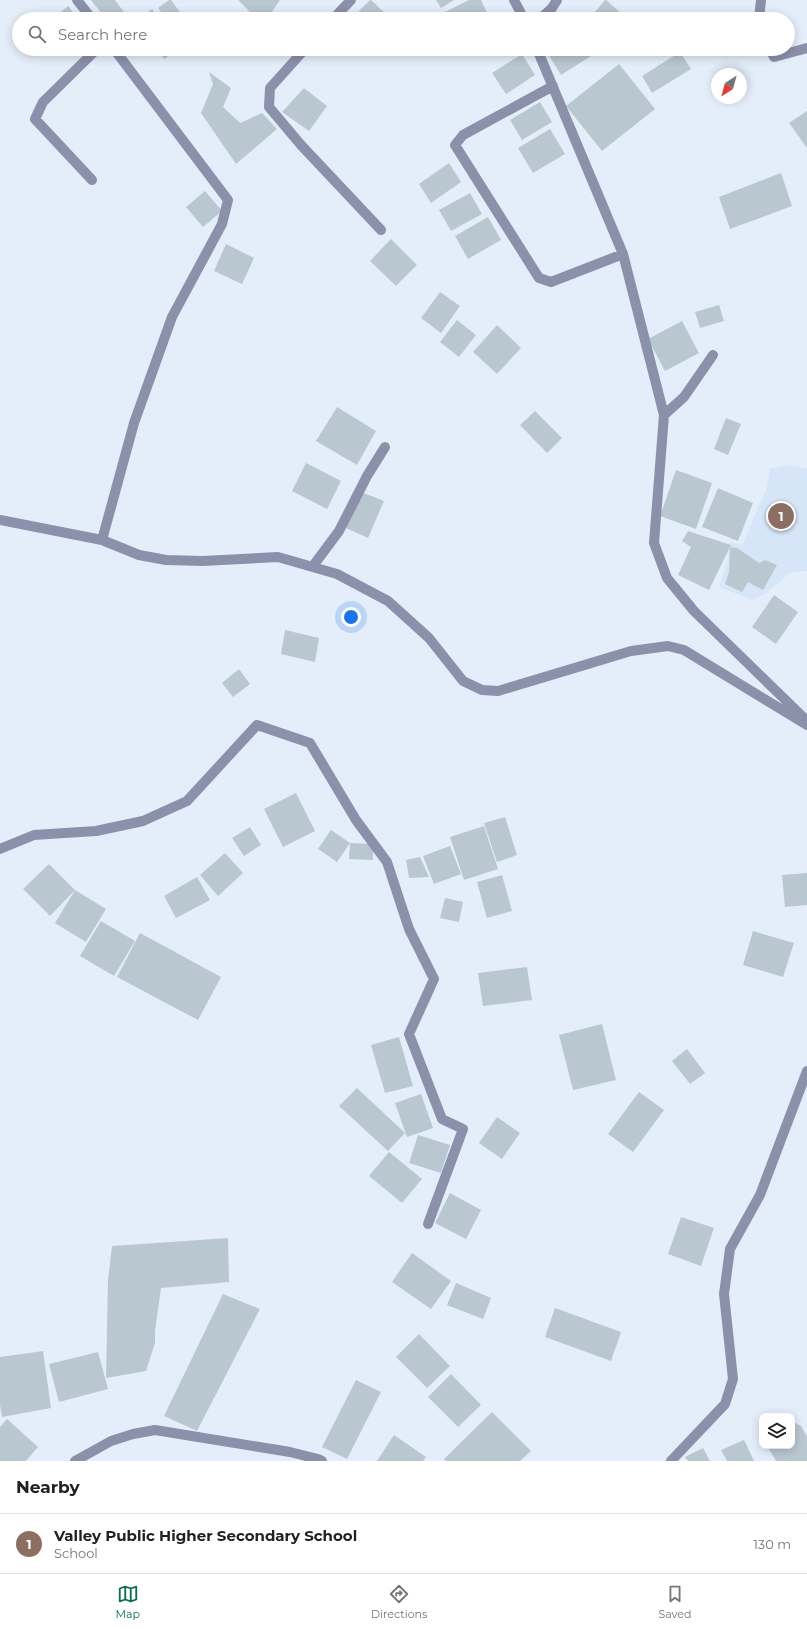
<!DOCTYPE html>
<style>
:root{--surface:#fff;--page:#f6f6f6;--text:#202124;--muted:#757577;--line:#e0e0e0;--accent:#086f46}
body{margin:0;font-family:Montserrat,sans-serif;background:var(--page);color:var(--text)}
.controls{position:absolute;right:12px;bottom:12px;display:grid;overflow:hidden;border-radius:8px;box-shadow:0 2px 10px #0003}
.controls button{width:36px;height:36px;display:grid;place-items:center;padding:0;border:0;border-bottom:1px solid var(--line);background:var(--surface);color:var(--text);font:20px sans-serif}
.compass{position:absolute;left:711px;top:68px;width:36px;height:36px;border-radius:50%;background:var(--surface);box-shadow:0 2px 10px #0003;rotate:216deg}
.you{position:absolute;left:351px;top:617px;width:14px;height:14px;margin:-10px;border:3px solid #fff;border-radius:50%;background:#1a73e8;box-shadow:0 0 0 6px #1a73e833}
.badge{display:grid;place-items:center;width:26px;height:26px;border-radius:50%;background:var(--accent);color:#fff;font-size:13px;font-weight:700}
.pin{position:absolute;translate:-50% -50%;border:2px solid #fff;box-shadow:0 1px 4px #0006}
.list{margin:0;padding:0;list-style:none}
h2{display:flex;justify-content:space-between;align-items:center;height:52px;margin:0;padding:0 16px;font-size:17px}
h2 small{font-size:13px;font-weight:400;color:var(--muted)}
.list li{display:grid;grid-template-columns:26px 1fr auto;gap:12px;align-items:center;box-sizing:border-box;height:60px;padding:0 16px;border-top:1px solid var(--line)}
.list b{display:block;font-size:15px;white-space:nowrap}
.list p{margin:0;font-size:13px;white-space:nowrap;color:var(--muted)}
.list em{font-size:13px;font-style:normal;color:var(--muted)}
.icon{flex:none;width:22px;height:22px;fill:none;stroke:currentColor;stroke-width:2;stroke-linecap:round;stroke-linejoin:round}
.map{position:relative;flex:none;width:807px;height:1461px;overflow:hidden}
.search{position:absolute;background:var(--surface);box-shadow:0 2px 10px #0003;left:12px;right:12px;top:12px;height:44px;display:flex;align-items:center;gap:10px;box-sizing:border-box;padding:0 14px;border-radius:22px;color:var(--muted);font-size:15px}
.sheet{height:112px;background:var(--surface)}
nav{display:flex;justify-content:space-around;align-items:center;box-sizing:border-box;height:56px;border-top:1px solid var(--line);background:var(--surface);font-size:11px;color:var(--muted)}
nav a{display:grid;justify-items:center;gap:2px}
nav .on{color:var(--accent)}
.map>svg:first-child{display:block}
.built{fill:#d7e5f8}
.building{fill:#b9c7d0}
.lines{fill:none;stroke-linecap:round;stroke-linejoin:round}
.minor{stroke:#8b91ab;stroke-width:10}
</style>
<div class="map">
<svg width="807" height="1461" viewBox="0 0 807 1461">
<rect width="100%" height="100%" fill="#e4eefa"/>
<path class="built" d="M786,465L807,468V571L791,572L768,592L753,600L719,587L727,562L730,542L742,545L766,490L770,469Z"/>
<path class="building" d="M91,0H115L129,19H106Z
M169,0H171L185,19H167L158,8Z
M238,0H280L267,19H257Z
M370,0H371L391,19H351Z
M436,0H454L441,8Z
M469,0H481L490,19H446L443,13Z
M605,0H606L628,19H589Z
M68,6L78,19H52Z
M152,9L160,19H138Z
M157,49H178L164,59Z
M361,49H373L367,55Z
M545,49H586L591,56L561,75Z
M614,49H626L620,55Z
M680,52L691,69L652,93L642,76Z
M522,54L535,75L506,94L492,73Z
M619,64L655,109L602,151L566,106Z
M209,72L231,88L223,107L240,123L262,113L277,129L236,164L201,113L213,84Z
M304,88L327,106L309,131L282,112Z
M540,102L552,122L522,140L510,120Z
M807,111V148L789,123Z
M550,129L565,154L533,173L518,148Z
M449,163L461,182L431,203L419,184Z
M781,173L792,206L730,229L719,197Z
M205,191L222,211L203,227L186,207Z
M470,193L482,214L451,231L439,210Z
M488,217L501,240L468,259L455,236Z
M391,239L417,265L396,286L370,261Z
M226,244L254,258L242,284L214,271Z
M440,292L460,306L441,333L421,318Z
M719,305L724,321L700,328L695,312Z
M457,320L476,335L459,357L440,342Z
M682,321L699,353L665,371L648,339Z
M497,325L521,348L497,374L473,352Z
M337,407L376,431L357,465L316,441Z
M535,411L562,438L547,453L520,425Z
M726,418L741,424L728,455L714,449Z
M306,463L341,481L327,509L292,491Z
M676,470L712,483L696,529L660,516Z
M718,488L753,503L738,541L702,527Z
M361,492L384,501L368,538L346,528Z
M688,531L731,545L709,590L678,575L691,547L682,541Z
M730,547L737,548L759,563L765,560L777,565L763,590L748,582L742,592L725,584L729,572Z
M774,595L798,612L776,644L752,627Z
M285,630L319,638L315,662L281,654Z
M239,669L250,684L233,697L222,683Z
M296,793L315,831L283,847L264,809Z
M505,817L517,855L497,862L484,823Z
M484,826L498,869L464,880L450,837Z
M250,827L261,845L244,856L232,838Z
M331,830L350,843L337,862L318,849Z
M350,843L373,844V860L349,859Z
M450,846L461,874L434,884L423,856Z
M225,853L243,873L218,896L200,875Z
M420,857L429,877L409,878L406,860Z
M49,864L75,890L50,916L23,889Z
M807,873V905L785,907L782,875Z
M502,875L512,911L487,918L477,882Z
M197,877L210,900L176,918L164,896Z
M75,890L106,909L86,942L55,923Z
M445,898L463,902L459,922L440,918Z
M101,921L135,941L114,976L80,956Z
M753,931L794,943L783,977L743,965Z
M140,933L221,977L198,1020L117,977Z
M527,967L532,1000L483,1006L478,973Z
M602,1024L616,1080L573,1090L559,1035Z
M399,1037L413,1086L385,1093L371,1045Z
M687,1049L705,1073L690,1084L672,1061Z
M357,1088L405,1133L388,1151L339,1106Z
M639,1092L664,1110L633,1152L608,1134Z
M421,1094L433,1128L407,1137L395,1103Z
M497,1117L520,1133L502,1159L479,1143Z
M418,1135L450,1145L441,1173L409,1163Z
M389,1152L422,1179L402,1203L369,1176Z
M450,1193L481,1210L466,1239L435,1223Z
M681,1217L714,1228L701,1266L668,1254Z
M228,1238L229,1282L161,1288L155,1331V1343L146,1371L106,1378L108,1280L112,1246Z
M412,1253L451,1281L431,1309L392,1282Z
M456,1283L491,1298L483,1319L447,1305Z
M223,1294L260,1309L197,1431L164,1416Z
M555,1308L621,1332L611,1361L545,1337Z
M419,1334L450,1366L427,1388L396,1357Z
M43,1351L51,1408L2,1417L0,1405V1357Z
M98,1352L108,1389L59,1402L49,1364Z
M451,1374L481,1405L458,1427L428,1397Z
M356,1380L381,1392L347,1459L322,1447Z
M492,1412L531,1451L520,1461H446L444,1459Z
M7,1419L38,1447L26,1461H0V1427Z
M792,1421L801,1426L807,1436V1461H776L767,1446H792Z
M394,1435L426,1457L423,1461H377Z
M744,1440L754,1461H727L721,1450Z
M703,1448L710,1461H688L685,1457Z"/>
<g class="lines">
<path class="minor" d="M77,0L92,19
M514,0L524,19
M333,19L351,0
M540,19L552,8L557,0
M759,19L761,0
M305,49L270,88L269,107L301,145L381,230
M537,49L623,254L664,415L654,543L667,578L694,611L805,719
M770,49L774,57L807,48
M553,86L463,135L455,145L539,278L551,282L623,254
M92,180L35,119L43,102L97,49
M664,415L684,397L713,355
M0,520L102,540L139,555L166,560L203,561L278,557L337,574L388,601L429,638L463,681L482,690L498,691L631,651L668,646L684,650L807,725
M102,540L134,423L172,317L222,224L228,200L114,49
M313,566L339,531L367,476L385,447
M0,849L34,835L96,831L143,821L187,801L257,725L310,743L356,820L387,862L409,929L434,979L409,1034L442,1119L463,1129L428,1224
M75,1461L111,1441L133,1434L155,1430L290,1452L318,1459L322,1461
M671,1461L725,1404L733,1379L724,1294L730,1249L760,1195L807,1071"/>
</g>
</svg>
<div class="controls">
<button><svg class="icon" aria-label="layers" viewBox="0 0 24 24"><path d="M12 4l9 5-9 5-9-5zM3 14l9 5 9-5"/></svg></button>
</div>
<svg class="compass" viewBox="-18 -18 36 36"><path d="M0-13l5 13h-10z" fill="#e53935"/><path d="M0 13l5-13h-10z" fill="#757577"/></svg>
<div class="you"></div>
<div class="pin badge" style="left:781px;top:516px;background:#8d6e63">1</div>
<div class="search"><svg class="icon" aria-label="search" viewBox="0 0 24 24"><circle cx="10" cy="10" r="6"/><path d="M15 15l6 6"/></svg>Search here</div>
</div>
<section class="sheet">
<h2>Nearby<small></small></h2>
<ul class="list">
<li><span class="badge" style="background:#8d6e63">1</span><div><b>Valley Public Higher Secondary School</b><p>School</p></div><em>130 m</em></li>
</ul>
</section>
<nav>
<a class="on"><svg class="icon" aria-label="map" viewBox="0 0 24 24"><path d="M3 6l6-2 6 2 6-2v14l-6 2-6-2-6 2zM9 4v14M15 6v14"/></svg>Map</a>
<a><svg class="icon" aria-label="directions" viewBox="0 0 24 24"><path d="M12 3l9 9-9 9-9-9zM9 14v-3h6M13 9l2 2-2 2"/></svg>Directions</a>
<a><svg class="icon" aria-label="saved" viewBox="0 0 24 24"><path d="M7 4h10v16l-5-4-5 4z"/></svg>Saved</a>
</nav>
